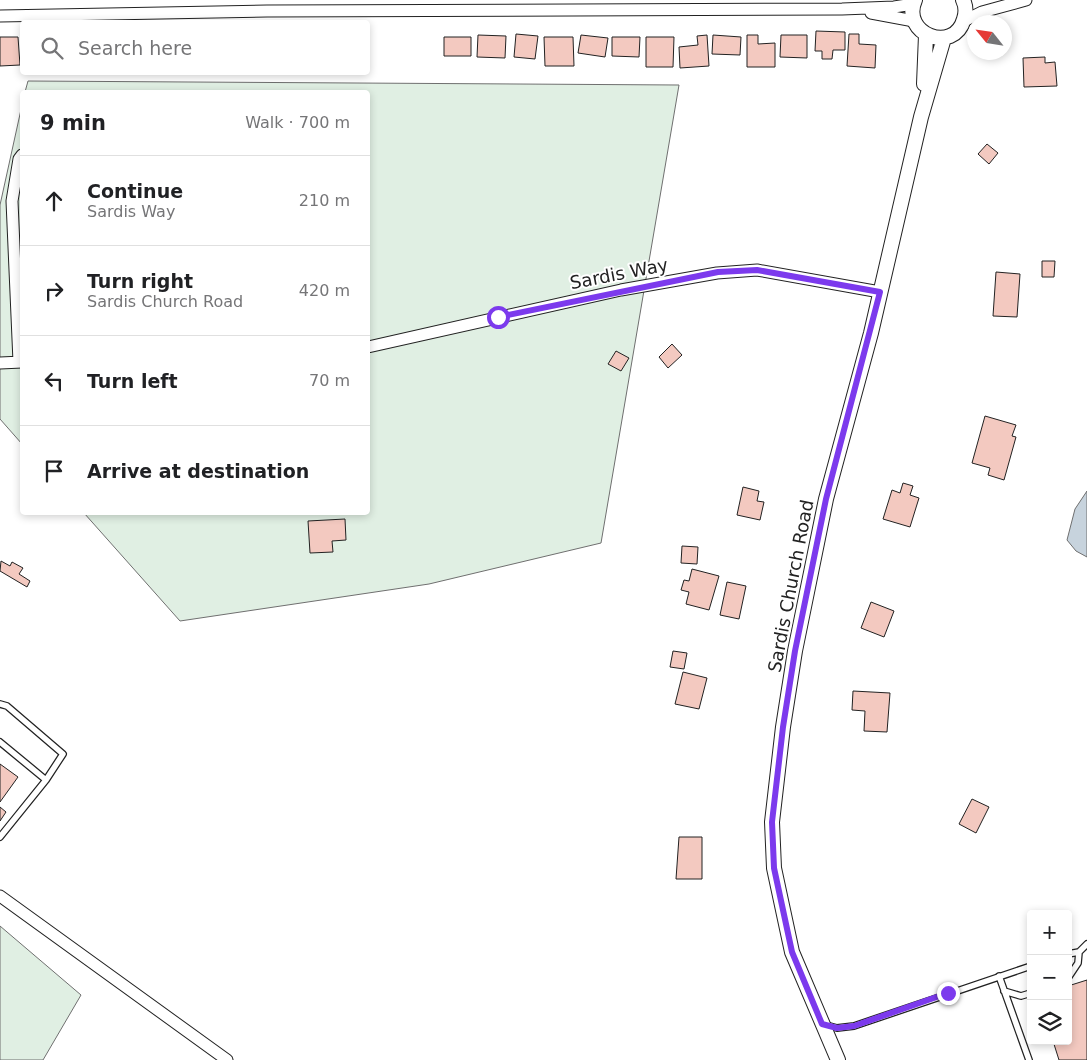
<!DOCTYPE html>
<meta charset="utf-8">
<style>
:root{--surface:#fff;--page:#f2f2f2;--text:#202124;--muted:#757577;--line:#e0e0e0}
body{margin:0;font-family:"DejaVu Sans",sans-serif;background:var(--page);color:var(--text)}
.controls{position:absolute;right:15px;bottom:15px;display:grid;overflow:hidden;border-radius:5px;box-shadow:0 2px 8px #0003}
.controls button{width:45px;height:45px;display:grid;place-items:center;padding:0;border:0;border-bottom:1px solid var(--line);background:var(--surface);color:var(--text);font:25px sans-serif}
.compass{position:absolute;left:967px;top:15px;width:45px;height:45px;border-radius:50%;background:var(--surface);box-shadow:0 2px 8px #0003;rotate:300deg}
.stop{position:absolute;width:15px;height:15px;margin:-11px;border:4px solid #7c3aed;border-radius:50%;background:#fff}
.stop.end{background:#7c3aed;border-color:#fff;box-shadow:0 1px 5px #0008}
.list{margin:0;padding:0;list-style:none}
h2{display:flex;justify-content:space-between;align-items:center;height:65px;margin:0;padding:0 20px;font-size:21px}
h2 small{font-size:16px;font-weight:400;color:var(--muted)}
.list li{display:grid;grid-template-columns:32px 1fr auto;gap:15px;align-items:center;box-sizing:border-box;height:90px;padding:0 20px;border-top:1px solid var(--line)}
.list b{display:block;font-size:19px;white-space:nowrap}
.list p{margin:0;font-size:16px;white-space:nowrap;color:var(--muted)}
.list em{font-size:16px;font-style:normal;color:var(--muted)}
.icon{flex:none;width:28px;height:28px;fill:none;stroke:currentColor;stroke-width:2;stroke-linecap:round;stroke-linejoin:round}
.map{position:relative;flex:none;width:1087px;height:1060px;overflow:hidden}
.search{position:absolute;background:var(--surface);box-shadow:0 2px 8px #0003;left:20px;top:20px;width:350px;height:55px;display:flex;align-items:center;gap:12px;box-sizing:border-box;padding:0 18px;border-radius:5px;color:var(--muted);font-size:19px}
.panel{position:absolute;background:var(--surface);box-shadow:0 2px 8px #0003;left:20px;top:90px;width:350px;height:425px;border-radius:5px}
.map>svg:first-child{display:block}
.green{fill:#e0efe3;stroke:#6f6f6f}
.water{fill:#c7d3dd;stroke:#6f6f6f}
.building{fill:#f3c9c0;stroke:#222}
.lines{fill:none;stroke-linecap:round;stroke-linejoin:round}
.service-casing{stroke:#222;stroke-width:8}
.minor-casing{stroke:#222;stroke-width:13}
.tertiary-casing{stroke:#222;stroke-width:16}
.service{stroke:#fff;stroke-width:5.5}
.minor{stroke:#fff;stroke-width:11}
.tertiary{stroke:#fff;stroke-width:14}
.route{stroke:#7c3aed;stroke-width:6}
.labels{text-anchor:middle;stroke-width:4;stroke-linejoin:round;paint-order:stroke}
.street-label{font-size:18px;fill:#222;stroke:#fff}
</style>
<div class="map">
<svg width="1087" height="1060" viewBox="0 0 1087 1060">
<rect width="100%" height="100%" fill="#fff"/>
<path class="green" d="M28,81L679,85L601,543L429,584L180,621L84,513L368,512V92H25Z
M22,105V444L0,419V205Z
M0,926L81,995L43,1060H0Z"/>
<path class="water" d="M1087,491V557L1076,551L1067,540L1075,509Z"/>
<path class="building" d="M816,31L845,32V50H833L832,59H822V51H815Z
M516,34L538,36L535,59L514,57Z
M849,34H859V44L876,45L875,68L847,66Z
M478,35L506,36L505,58L477,57Z
M581,35L608,38L605,57L578,53Z
M707,35L709,66L680,68L679,47L698,45L697,36Z
M713,35L741,37L740,55L712,54Z
M747,35H758V44L775,43V67H747Z
M781,35H807V58L780,57Z
M0,37H18L20,65L0,66Z
M444,37H471V56H444Z
M544,37H573L574,66H545Z
M612,37H640L639,57L612,56Z
M646,37H674L673,67H646Z
M1045,57V63L1055,62L1057,86L1024,87L1023,58Z
M987,144L998,153L989,164L978,154Z
M1042,261H1055L1054,277H1042Z
M996,272L1020,274L1017,317L993,316Z
M672,344L682,355L668,368L659,357Z
M616,351L629,358L621,371L608,364Z
M985,416L1016,425L1012,436L1016,437L1004,480L988,475L990,468L972,463Z
M903,483L913,486L910,495L919,498L910,527L883,519L892,490L900,493Z
M743,487L759,491L757,501L764,502L760,520L737,515Z
M345,519L346,540L332,541L333,552L310,553L308,521Z
M682,546L698,547L697,564L681,563Z
M1,561L10,566L12,562L23,568L19,574L30,581L27,587L0,571Z
M692,569L719,576L709,610L686,604L689,592L681,590L684,580L689,581Z
M727,582L746,586L739,619L720,615Z
M871,602L894,611L884,637L861,628Z
M673,651L687,653L684,669L670,667Z
M683,672L707,678L699,709L675,704Z
M853,691L890,693L887,732L864,731L865,711L852,710Z
M0,764L18,777L0,802Z
M972,799L989,807L976,833L959,824Z
M0,807L6,812L0,821Z
M679,837H702V879H676Z
M1087,980V1060H1059L1053,1041H1068V986Z"/>
<g class="lines">
<defs>
<path id="service" d="M0,704L7,706L63,754L46,780L0,837
M0,742L46,780
M1068,954L1079,952L1087,944
M999,976L1029,1060
M1068,978L1078,963L1079,952
M1004,991L1021,996L1031,993
M826,1025L837,1028L854,1026L1031,966"/>
<path id="minor" d="M871,13L914,21
M0,16L267,11L842,9L894,7L913,4
M964,21L982,12L1026,0
M368,347L621,290L717,273L757,270L880,292
M19,362L12,201L19,159L22,155
M0,363L22,362
M0,896L227,1060"/>
<path id="tertiary" d="M915,0C900,34 954,55 964,19C966,13 966,6 963,0
M924,84L926,35
M838,1060L792,952L774,868L772,822L783,727L795,651L826,499L871,333L921,117L944,38"/>
</defs>
<use href="#service" class="service-casing"/>
<use href="#minor" class="minor-casing"/>
<use href="#tertiary" class="tertiary-casing"/>
<use href="#service" class="service"/>
<use href="#minor" class="minor"/>
<use href="#tertiary" class="tertiary"/>
</g>
<g class="lines">
<path class="route" d="M498,317L718,272L757,270L880,292L826,499L795,651L783,727L772,822L774,868L792,952L822,1024L837,1028L854,1026L948,993"/>
</g>
<g class="labels">
<g class="street-label">
<text transform="translate(619 274) rotate(-11)" y="6">Sardis Way</text>
<text transform="translate(791 586) rotate(-79)" y="6">Sardis Church Road</text>
</g>
</g>
</svg>
<div class="controls">
<button>+</button>
<button>−</button>
<button><svg class="icon" aria-label="layers" viewBox="0 0 24 24"><path d="M12 4l9 5-9 5-9-5zM3 14l9 5 9-5"/></svg></button>
</div>
<svg class="compass" viewBox="-18 -18 36 36"><path d="M0-13l5 13h-10z" fill="#e53935"/><path d="M0 13l5-13h-10z" fill="#757577"/></svg>
<div class="stop" style="left:498px;top:317px"></div>
<div class="stop end" style="left:948px;top:993px"></div>
<div class="search"><svg class="icon" aria-label="search" viewBox="0 0 24 24"><circle cx="10" cy="10" r="6"/><path d="M15 15l6 6"/></svg>Search here</div>
<section class="panel">
<h2>9 min<small>Walk · 700 m</small></h2>
<ul class="list">
<li><svg class="icon" aria-label="ahead" viewBox="0 0 24 24"><path d="M12 20V5M6 11l6-6 6 6"/></svg><div><b>Continue</b><p>Sardis Way</p></div><em>210 m</em></li>
<li><svg class="icon" aria-label="right" viewBox="0 0 24 24"><path d="M7 20v-9h11M14 6l5 5-5 5"/></svg><div><b>Turn right</b><p>Sardis Church Road</p></div><em>420 m</em></li>
<li><svg class="icon" aria-label="left" viewBox="0 0 24 24"><path d="M17 20v-9H6M10 6l-5 5 5 5"/></svg><div><b>Turn left</b></div><em>70 m</em></li>
<li><svg class="icon" aria-label="arrive" viewBox="0 0 24 24"><path d="M6 21V4h12l-3 4 3 4H6"/></svg><div><b>Arrive at destination</b></div></li>
</ul>
</section>
</div>
